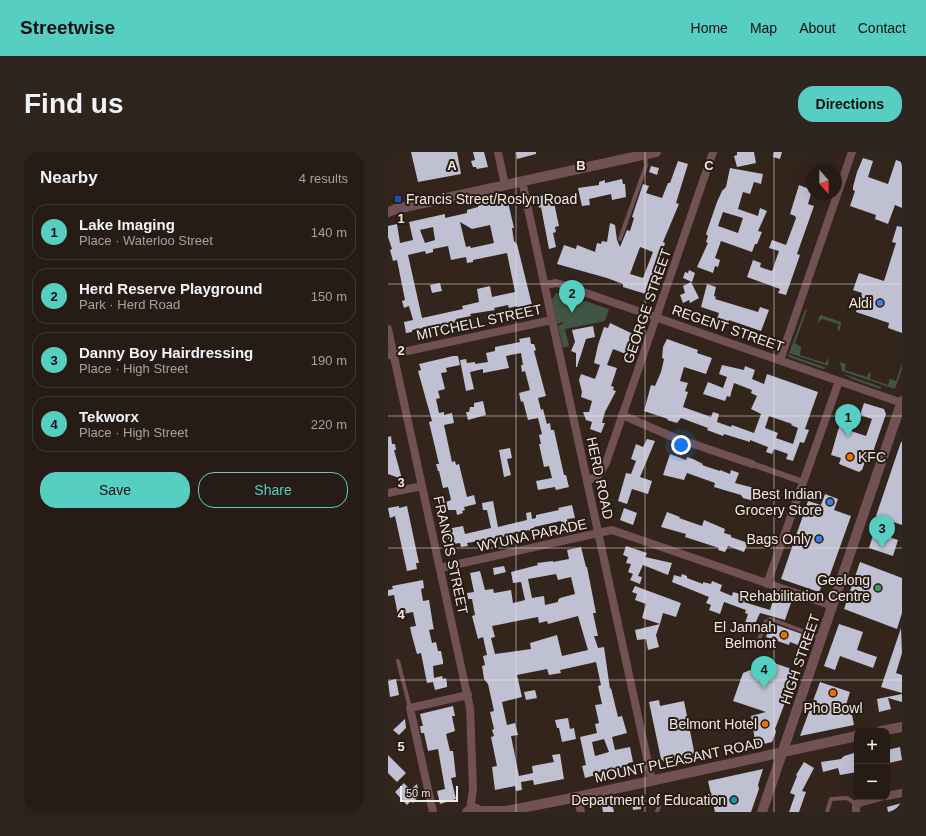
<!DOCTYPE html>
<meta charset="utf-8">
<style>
:root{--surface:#261c15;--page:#2e251e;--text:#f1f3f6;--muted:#a4a1a0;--line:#423a34;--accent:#57cec2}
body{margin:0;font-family:Arial,sans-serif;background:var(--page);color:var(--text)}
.controls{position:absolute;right:12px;bottom:12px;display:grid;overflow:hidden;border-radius:8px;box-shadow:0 4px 16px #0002}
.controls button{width:36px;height:36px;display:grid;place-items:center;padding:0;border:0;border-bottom:1px solid var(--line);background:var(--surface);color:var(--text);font:20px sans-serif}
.compass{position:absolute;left:418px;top:12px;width:36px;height:36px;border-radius:50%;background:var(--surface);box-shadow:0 4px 16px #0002;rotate:159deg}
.scale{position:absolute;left:12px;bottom:10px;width:58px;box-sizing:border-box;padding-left:4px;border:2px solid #f2e9e3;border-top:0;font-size:11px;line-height:14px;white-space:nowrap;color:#f2e9e3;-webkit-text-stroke:3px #281b13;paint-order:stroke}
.you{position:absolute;left:293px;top:293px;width:14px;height:14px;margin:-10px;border:3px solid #fff;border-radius:50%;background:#1a73e8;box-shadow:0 0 0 6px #1a73e833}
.badge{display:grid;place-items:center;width:26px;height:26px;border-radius:50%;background:var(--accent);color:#111;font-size:13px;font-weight:700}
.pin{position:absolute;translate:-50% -33px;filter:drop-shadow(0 1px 2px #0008)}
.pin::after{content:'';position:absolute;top:21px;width:14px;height:12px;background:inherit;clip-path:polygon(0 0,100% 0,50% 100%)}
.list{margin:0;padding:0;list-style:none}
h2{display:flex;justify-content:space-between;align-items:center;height:52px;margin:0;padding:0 16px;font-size:17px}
h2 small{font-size:13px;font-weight:400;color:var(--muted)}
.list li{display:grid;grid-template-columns:26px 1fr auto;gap:12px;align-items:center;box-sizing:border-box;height:56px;margin:0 8px 8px;padding:0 8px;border:1px solid var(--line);border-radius:16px}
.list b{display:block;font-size:15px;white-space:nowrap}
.list p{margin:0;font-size:13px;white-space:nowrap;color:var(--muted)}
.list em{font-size:13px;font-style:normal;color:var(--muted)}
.actions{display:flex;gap:8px;padding:12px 16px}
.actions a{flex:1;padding:9px 0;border:1px solid var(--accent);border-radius:16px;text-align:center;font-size:14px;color:var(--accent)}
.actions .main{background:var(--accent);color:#111}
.map{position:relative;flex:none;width:514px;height:660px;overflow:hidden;border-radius:16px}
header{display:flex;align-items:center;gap:24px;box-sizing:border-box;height:56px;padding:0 20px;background:var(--accent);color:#111}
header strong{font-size:19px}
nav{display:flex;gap:22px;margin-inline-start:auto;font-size:14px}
.intro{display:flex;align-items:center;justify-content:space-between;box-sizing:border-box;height:96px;padding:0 24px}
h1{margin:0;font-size:28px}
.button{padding:10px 18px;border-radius:16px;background:var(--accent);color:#111;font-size:14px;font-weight:700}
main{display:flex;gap:24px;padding:0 24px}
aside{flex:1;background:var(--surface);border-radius:16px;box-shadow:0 4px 16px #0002}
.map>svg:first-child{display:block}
.green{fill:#405543}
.building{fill:#bfc0d2;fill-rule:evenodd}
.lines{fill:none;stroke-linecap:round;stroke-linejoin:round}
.service{stroke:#725154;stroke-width:4}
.pedestrian{stroke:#725154;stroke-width:6}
.minor{stroke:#725154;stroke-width:8}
.tertiary{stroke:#725154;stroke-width:10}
.grid{fill:none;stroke:#f2e9e3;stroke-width:1;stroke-opacity:0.55}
.transit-dot{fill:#1a4fb4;stroke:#281b13;stroke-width:1.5}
.shop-dot{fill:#3f7fe0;stroke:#281b13;stroke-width:1.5}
.food-dot{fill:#e8710a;stroke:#281b13;stroke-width:1.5}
.leisure-dot{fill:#2e9e5b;stroke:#281b13;stroke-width:1.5}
.culture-dot{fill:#0f9aa8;stroke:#281b13;stroke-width:1.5}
.labels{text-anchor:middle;stroke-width:4;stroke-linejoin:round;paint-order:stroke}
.poi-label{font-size:14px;fill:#f2e9e3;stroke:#281b13;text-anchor:end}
.street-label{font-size:14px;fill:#f2e9e3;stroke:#281b13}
.grid-label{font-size:13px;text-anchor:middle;font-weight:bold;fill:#f2e9e3;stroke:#281b13;stroke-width:4;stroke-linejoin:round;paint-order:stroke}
</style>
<header>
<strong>Streetwise</strong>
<nav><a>Home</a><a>Map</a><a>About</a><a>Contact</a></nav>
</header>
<div class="intro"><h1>Find us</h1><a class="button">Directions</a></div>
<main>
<aside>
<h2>Nearby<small>4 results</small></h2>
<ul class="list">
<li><span class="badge">1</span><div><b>Lake Imaging</b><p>Place · Waterloo Street</p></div><em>140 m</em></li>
<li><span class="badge">2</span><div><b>Herd Reserve Playground</b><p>Park · Herd Road</p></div><em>150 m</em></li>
<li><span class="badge">3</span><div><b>Danny Boy Hairdressing</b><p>Place · High Street</p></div><em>190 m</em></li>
<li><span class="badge">4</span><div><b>Tekworx</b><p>Place · High Street</p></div><em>220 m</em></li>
</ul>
<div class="actions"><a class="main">Save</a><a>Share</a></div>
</aside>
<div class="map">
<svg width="514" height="660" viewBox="0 0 514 660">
<rect width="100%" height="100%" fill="#33251c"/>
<path class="green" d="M168,141L176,142L221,157L217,169L177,177L181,194L175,196L170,174L176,171L175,170L169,172L164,148Z
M417,158H419L407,191L413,195L412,203L437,211L441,206L440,214L401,201Z
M433,163L453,170L452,179L449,177L451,172L434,167L430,171L431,165Z
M399,202L439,216L435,217L401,205Z
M452,210L458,212L457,218L479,225L481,220L483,221L482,227L500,233L502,227L508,229L514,212V217L507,237L454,219Z
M456,222L493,235L492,237L464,227Z"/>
<path class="building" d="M23,0H69L73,22L30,30Z
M85,0H96L100,15L89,17L88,15H85L83,9L87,8Z
M128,0H148V2L129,7Z
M349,0H366L368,11L349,15L346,4L349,3Z
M386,0H394L392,7L385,5Z
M475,6L485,9L480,25L500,32L508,8L514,10V56L507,53L500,72L487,67L488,63L462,54L467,39L465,38V35L469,20Z
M290,9L300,12L288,51L291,52L275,90L277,91L261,143L235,135V132L219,126L169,112L176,93L188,97L189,93L207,100L209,91L213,92L214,89L219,90L222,71L227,73L229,88L232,95L239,78L242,79L246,66L244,65L255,32L261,34L258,41L274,46L280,31H282ZM252,95L265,100L255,126L242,122Z
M263,14L271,16L269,23L261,20Z
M342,16L375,22L373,32L366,30L362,42L355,40L350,57L370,64L372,56L379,59L370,79L374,80L369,92H367L364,100L333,89L327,106L332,108L330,115L327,114L325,121L309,115L320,91L318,90L320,84L318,82L329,50L334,39L338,35ZM335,60L355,66L350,81L330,74Z
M234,27L235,32H237L238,45L224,48L223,42L201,47L202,53L194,54L190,36L211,33V30L217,28V31Z
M411,33L424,38L420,52L426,54L409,102L412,103L398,143L390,141L392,137L359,125L365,108L373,111L372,115L384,119L391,99L381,96L384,88L398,93L408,66L407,64L402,62Z
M164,41L171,74L167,75L168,80L165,81L168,95L161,97L153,55L151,56L149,45Z
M119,46L126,76H124L126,89L129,92L144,153L129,157V154L121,156L120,153L106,156L107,158L82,162L83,164L68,167L69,170L24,178V180L18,181L16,170L25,168L21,154L16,156L14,149L17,148L9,108L5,109L2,98L4,97L0,85V74L9,72L12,91L25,88L21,70L57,62V66L79,61V58L90,55V52ZM72,70L84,77L102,73L106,91L83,96L82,94L78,95ZM45,75L47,88L37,91L32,78ZM60,94L63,108L78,105L79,111L85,110V108L119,101L127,140L104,145L102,134L89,137L91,150L74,154L75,157L34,166L20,103L37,99L38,102L45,100V97Z
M509,74L514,75V181L500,176L501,171L468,160L474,141L465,138L471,121L496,129L508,91L504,90Z
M301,118L307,121L304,130L295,126L297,120L300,121Z
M303,130L311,146L302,151L301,148L295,151L292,143L297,141L295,134Z
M52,131L54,139L44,141L42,133Z
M319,132L328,135L326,144L328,145L327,147L370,160L372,155L381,158L373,179L341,168L340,171L329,167L331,161L313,155Z
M222,171L245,182L242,195H241L238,202L225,197L219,213L229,216L223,234L226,235L225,238L228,239L217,260L214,271H217L213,281L202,277L204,270L198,268L195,260H201L204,249L193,245L194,240L191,228L193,222L207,227L212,213L206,211L210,193L216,175L220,176Z
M205,174L207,185L198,187L189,215H188V201L183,199L187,190L184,178Z
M142,185L143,192H146L148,198L146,199L158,244L150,246L153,258L155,257L159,272L162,271L163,278H166L176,323H178L181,335L168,338L167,335L150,338L148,329L164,326L161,314L156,315L151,292H153L151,283L154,282L150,266L140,268L135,249L133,250L131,241L142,238L137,219L134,220L133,213H135L133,201L118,204L121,216L95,221V217L82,220L86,237L78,239L72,208L78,207L79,211L87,210V212L100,210L98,201L107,199V195L132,190L131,187Z
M279,187L310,198L309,201L324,206L318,222L296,215L292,229L300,231L297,239L300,240L295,255L323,265L325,260L331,262L329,270L343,275L344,273L366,281L373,262L363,257L369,244L363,241L364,238L346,231L342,245L339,244L337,249L315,242L320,230L335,236L339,225L331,222L334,213L356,218L357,214L367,218L364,227L376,232L379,222L430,240L417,277L421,278L416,291L412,290L405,309L398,307L400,302L386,297L384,302L378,300L380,295L362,288V290L336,282L335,284L319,278L320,276L293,266L289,271L279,268L280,267L256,259L263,233L267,234L273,220L276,207L274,206L275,195ZM381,264L404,272L403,273L410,276L405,292L388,286L390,281L377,276Z
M65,204H70L72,213L58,216L59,220L53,221L57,237L50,239L52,246L48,247L51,261L56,260V263L64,261L66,271L56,273L64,310L67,309L68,313L71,312L79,345L86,343L88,352L76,355L77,358L74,359L75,361L69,363L68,358H60L58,350L63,348L60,335L55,336L51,319H50L48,312H51L41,270L44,269L30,219L33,218L31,212Z
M95,249L98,263L80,268L78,260H81L82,255H86V251Z
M476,251L496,257L498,262L485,300L481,299L474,318L471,320L451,312L453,306L443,303L451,275L478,284L484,267L472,263Z
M3,284L4,292H7L8,298H6L14,327L0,322V285Z
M259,287L267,289L252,325L264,329L260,342L244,337L239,352L230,349L238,321L243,322L248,309L243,307L248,292L255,295Z
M513,290H514V373L488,364Z
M122,296L124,306L119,307L123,323L116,325L111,298Z
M282,302L298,308L299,305L305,307L315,312L314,313L332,319V318L342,322L343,318L351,321L347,331L370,337L366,349L355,346L353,343L326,335L327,331L299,321L296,328L275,323Z
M437,342L450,347L446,358L463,364L438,434L434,433L431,440L393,427L420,349L433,353Z
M105,349L110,375L139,368L138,361L143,360L144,367L148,366V363L171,358L170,356L184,353L187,366L179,367L180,372L174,374L173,369L146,375L147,378L141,379V378L124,381L125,383L79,391L80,394L73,395L72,391L65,392L63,387H60L59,377L75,374L77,382L103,376L99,358H95L94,351Z
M11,354V356L19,354L31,411H28L29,417L19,419L7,364L2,366L0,356Z
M236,356L249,361L245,373L232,368Z
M279,360L292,365L291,366L314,374L316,368L337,377L336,381L343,383V385L360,391L356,400L340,394L337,400L330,398L331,396L297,385L298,382L273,375Z
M486,380L510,388L505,404L481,396Z
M238,394L259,401L257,405L284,411L280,423L255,413L250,424L254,425L252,432L242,428L245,422L240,420L243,412L238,411L240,405L235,403Z
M193,395L198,415H199L208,461H205L210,484H206L210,496L216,495L222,537L223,536L230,565L234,564L239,581L224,585L227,598L242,595L245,610L240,611L241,614L210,620L211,622L197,626L194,614L198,613L192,585L209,581L207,572L211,571L207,553L214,552L210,534L213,533L208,510L172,518L173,521L161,523L159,517L129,523L134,545L114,550L119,573L127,571L130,583L123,584L131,624L145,621L144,614L166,610L164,603L172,602L176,627L146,633L145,628L133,630L134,638L128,639L127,634L107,638L104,615L109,614L103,585L106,584L104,578L106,577L102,560L106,559L100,532L96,527L94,514L97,513L95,504L99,503L95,485L90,487L84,464L87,463L84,447H80L79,441L86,440L82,421L92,419L97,438L105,437L106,441L123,438L125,451L137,448L133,430L125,431L123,420L150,413L149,411L165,409V410L181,407L179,398ZM168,422L170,428L183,425L187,442L172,446L170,448V450L157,453L156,444L144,446L140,427ZM190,464L200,498L174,504L169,483L142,491L143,497L107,502L103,486L107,485L104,474L150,465L151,471L159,469L160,472ZM216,587L221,600L207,604L204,590Z
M472,410L514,426V461L509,477L456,457Z
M116,414L118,420L106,423L105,416Z
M294,422L299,424V426L315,432V430L323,432L324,429L334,433L332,439L344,444L345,440L352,442L353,438L359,440L356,450L382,458L386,445L403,451L397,468L372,461L366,474L357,471L360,462L357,461L358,458L336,450L332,462L321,458L323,453L318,451L321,445L284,430L286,423L293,425Z
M35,428L36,436L33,437L35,449L41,448L45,473L46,477L41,478L44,491L48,490L50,499H53L55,509V512L45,514L46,526L54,524L55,527L58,526L59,532V535L47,538L45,530L39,531L33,501L29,502L24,484L22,475L28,474L25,460L10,463L6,443L0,444V438L5,437L4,434Z
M247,434L293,451L288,465L275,461L272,472L254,466L258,452L247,448L249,442L244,440Z
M383,471L414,482L410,493L402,490L401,493L378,485Z
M272,472L268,483L271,495L260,498L258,487L249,488L247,478Z
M451,472L475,480L469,498L489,505L485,516L452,504L447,518L436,514Z
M513,476L514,501L508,521L514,523V541L493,535Z
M378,508L409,519L387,577L388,580L384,590L368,594L363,564L378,560L345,549L355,521L372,514L374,509L377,511Z
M8,527L11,543L2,545L0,529Z
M432,530L462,540L458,553L462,552L466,573L412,584Z
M147,538L149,546L138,548L136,540Z
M514,542V550L500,546L503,557L491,560L489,547Z
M271,548L272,554L296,549L307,604L277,610L273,607L261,550Z
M65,554L67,564H64L67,579L58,582L62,599H65L66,607L68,625L63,626L68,647L52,652L49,639L57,637L50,597L40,599L36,581H33L32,574H35L32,562Z
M180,566L182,577L186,576L188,587L174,590L171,576H169L167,568Z
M17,567L18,576L11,583L5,578Z
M512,595L514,608L501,611L499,598Z
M466,601L467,603L469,602V620L452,623L450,616L435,620L433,610L453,607L456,604Z
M0,603L18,621L9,630L0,621Z
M416,610L426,616L414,639L418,640L411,660H401L407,643L402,641L409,624L408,623Z
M375,617L370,633L371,637L363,660H327L320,629Z
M16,631L22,638L29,632L31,643L25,651L23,649L19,653L7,640Z
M252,649L253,657L245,658L244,650Z
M514,651V660H500L499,655Z
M224,652L226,660H215L214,654Z"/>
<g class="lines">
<path class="service" d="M232,87L258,14L257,3
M369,494L377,470L383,467L433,486
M10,509L22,556
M269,660L271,654
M439,660L443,647L459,646L468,652"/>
<path class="pedestrian" d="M364,312L415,330"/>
<path class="minor" d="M110,0L117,33
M134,29L264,629
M157,133L168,131L178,134L514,251
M0,177L82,556L85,637L82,658
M1,203L164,168
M392,208L464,0
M234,263L285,285L364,312
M199,329L210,324L218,311L325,0
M0,341L34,334
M52,416L224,378L445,454
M379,432L451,229
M499,644L514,641
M189,645L193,660
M45,660L22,556L80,543
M468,660V652L493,645"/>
<path class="tertiary" d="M0,60L8,57L268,0
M493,579L514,575
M94,659H118L189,645L469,584
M79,660L86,656L94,660
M374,660L514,249"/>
</g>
<path class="grid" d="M128,0V660M257,0V660M386,0V660M0,132H514M0,264H514M0,396H514M0,528H514"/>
<rect class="transit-dot" x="6" y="43" width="8" height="8" rx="2"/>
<g class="shop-dot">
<circle cx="492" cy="151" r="4"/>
<circle cx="442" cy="350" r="4"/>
<circle cx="431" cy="387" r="4"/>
</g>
<g class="food-dot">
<circle cx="462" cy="305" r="4"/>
<circle cx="396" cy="483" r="4"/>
<circle cx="445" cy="541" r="4"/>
<circle cx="377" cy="572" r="4"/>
</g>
<circle class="leisure-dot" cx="490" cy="436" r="4"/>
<circle class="culture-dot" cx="346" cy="648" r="4"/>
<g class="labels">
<g class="poi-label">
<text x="18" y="52" text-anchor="start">Francis Street/Roslyn Road</text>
<text x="484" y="156">Aldi</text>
<text x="470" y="310" text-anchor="start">KFC</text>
<text x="434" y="347">Best Indian<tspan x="434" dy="16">Grocery Store</tspan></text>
<text x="423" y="392">Bags Only</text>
<text x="482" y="433">Geelong<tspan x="482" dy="16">Rehabilitation Centre</tspan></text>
<text x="388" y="480">El Jannah<tspan x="388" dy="16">Belmont</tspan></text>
<text x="445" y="561" text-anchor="middle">Pho Bowl</text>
<text x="369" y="577">Belmont Hotel</text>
<text x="338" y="653">Department of Education</text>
</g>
<g class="street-label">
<text transform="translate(259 154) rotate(-71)" y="5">GEORGE STREET</text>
<text transform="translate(91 170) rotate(-12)" y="5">MITCHELL STREET</text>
<text transform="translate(340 176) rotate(19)" y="5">REGENT STREET</text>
<text transform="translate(212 326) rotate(78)" y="5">HERD ROAD</text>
<text transform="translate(144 383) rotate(-12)" y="5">WYUNA PARADE</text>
<text transform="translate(63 403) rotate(78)" y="5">FRANCIS STREET</text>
<text transform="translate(412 507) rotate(-71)" y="5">HIGH STREET</text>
<text transform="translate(291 608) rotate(-12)" y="5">MOUNT PLEASANT ROAD</text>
</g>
</g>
<g class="grid-label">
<text x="64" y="18">A</text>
<text x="193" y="18">B</text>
<text x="321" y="18">C</text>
<text x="13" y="71">1</text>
<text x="13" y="203">2</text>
<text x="13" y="335">3</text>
<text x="13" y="467">4</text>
<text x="13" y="599">5</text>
</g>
</svg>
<div class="controls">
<button>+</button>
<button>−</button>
</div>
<svg class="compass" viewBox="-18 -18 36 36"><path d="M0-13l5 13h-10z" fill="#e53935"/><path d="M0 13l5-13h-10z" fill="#a4a1a0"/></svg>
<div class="scale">50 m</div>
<div class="you"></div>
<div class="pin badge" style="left:460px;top:285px">1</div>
<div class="pin badge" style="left:184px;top:161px">2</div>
<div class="pin badge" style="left:494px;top:396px">3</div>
<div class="pin badge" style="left:376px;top:537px">4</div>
</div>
</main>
